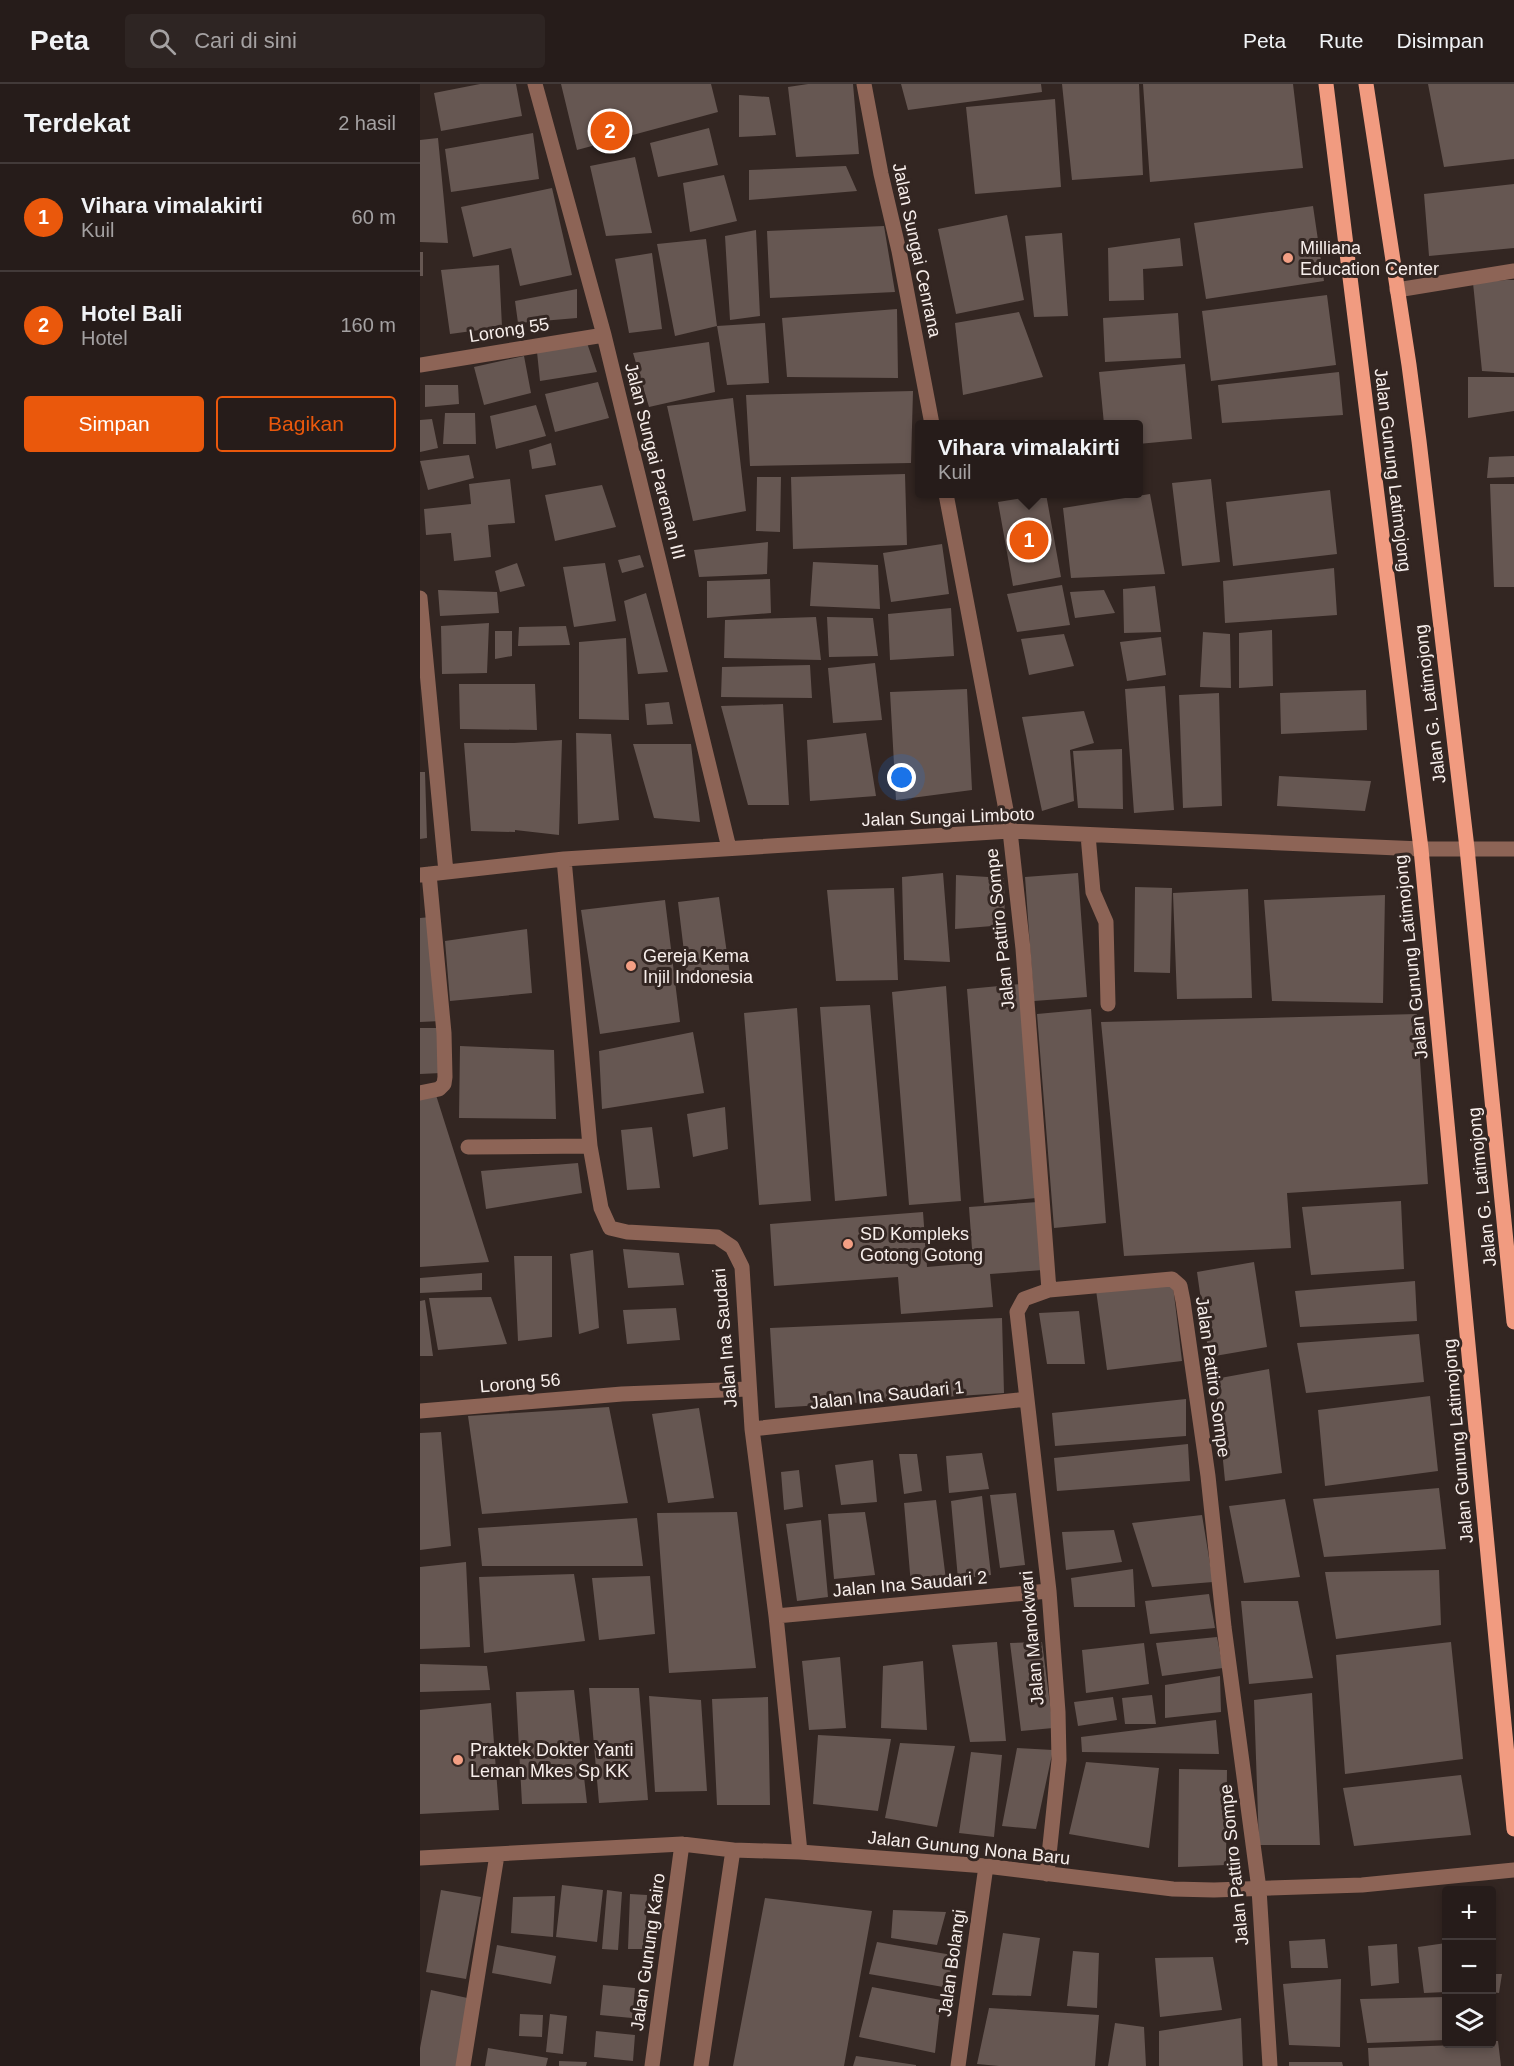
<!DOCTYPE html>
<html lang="id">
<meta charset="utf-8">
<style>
:root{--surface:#261c1a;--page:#2e2523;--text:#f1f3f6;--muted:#a4a1a2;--line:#423a39;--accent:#ea580c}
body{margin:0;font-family:Helvetica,sans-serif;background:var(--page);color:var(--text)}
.controls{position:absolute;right:18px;bottom:18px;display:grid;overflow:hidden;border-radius:6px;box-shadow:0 3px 9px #0003}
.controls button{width:54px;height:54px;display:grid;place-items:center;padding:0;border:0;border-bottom:2px solid var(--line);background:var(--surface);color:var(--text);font:30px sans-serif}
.you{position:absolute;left:482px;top:694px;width:21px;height:21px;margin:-15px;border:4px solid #fff;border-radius:50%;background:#1a73e8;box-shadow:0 0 0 9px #1a73e833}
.badge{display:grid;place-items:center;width:39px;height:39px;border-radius:50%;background:var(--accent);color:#fff;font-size:20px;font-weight:700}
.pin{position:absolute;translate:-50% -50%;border:3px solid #fff;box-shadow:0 2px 6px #0006}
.popup{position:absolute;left:495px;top:336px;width:228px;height:78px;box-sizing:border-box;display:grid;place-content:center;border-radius:6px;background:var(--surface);filter:drop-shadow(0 2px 4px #0005);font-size:20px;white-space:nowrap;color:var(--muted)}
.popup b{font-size:22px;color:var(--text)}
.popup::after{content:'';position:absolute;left:50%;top:100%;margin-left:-12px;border:12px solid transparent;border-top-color:var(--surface)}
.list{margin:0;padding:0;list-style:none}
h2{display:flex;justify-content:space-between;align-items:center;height:78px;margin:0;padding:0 24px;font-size:26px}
h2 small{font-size:20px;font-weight:400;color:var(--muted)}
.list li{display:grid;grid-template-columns:39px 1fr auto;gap:18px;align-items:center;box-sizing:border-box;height:108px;padding:0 24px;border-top:2px solid var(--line)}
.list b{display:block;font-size:22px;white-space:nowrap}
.list p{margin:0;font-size:20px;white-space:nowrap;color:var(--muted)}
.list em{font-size:20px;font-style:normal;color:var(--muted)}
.actions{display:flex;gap:12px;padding:18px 24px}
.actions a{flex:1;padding:14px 0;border:2px solid var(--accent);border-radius:6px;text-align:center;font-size:21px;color:var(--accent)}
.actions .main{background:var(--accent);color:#fff}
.icon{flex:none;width:33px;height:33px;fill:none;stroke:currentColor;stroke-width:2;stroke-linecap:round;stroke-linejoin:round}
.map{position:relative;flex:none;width:1094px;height:1982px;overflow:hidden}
header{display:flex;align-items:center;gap:36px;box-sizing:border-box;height:84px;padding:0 30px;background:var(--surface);border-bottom:2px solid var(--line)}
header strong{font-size:28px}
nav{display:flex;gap:33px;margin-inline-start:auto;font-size:21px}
.search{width:420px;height:54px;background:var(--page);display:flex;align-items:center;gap:15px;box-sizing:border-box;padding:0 21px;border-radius:6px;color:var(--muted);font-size:22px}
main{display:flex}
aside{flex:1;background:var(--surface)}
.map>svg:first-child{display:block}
.building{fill:#665752}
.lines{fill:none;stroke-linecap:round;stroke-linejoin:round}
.minor{stroke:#8d6456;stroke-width:15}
.major{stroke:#f19b80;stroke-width:15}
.poi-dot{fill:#f39f84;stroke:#332622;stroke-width:2}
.labels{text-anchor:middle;stroke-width:6;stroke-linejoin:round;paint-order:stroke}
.poi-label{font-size:18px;fill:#f7eeeb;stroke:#332622;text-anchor:start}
.street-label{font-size:18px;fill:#f7eeeb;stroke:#332622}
</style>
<header>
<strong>Peta</strong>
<div class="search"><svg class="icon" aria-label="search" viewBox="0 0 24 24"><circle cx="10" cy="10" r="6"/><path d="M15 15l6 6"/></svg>Cari di sini</div>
<nav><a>Peta</a><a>Rute</a><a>Disimpan</a></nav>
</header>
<main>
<aside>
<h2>Terdekat<small>2 hasil</small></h2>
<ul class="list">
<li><span class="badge">1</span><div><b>Vihara vimalakirti</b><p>Kuil</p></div><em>60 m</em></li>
<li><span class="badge">2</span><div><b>Hotel Bali</b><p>Hotel</p></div><em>160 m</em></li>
</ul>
<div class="actions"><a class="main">Simpan</a><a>Bagikan</a></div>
</aside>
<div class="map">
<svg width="1094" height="1982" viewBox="0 0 1094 1982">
<rect width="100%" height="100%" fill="#332622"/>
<path class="building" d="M60,0H96L102,32L21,47L14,9Z
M141,0H291L298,28L157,66Z
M388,0H433L439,70L376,73L368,3Z
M481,0H621L622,8L488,26Z
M642,0H719L723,91L652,96Z
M723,0H873L883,84L730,98Z
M1008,0H1094V75L1024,83Z
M319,11L349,13L356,51L319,53Z
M635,15L641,103L555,110L546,23Z
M289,44L298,81L238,93L230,59Z
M113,49L119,95L31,108L25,65Z
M18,54L28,159L0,158V56Z
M215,73L232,149L186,152L170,82Z
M426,82L437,107L329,116V86Z
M304,91L317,137L270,148L263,99Z
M1094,100V164L1009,172L1004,110Z
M132,104L152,191L100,202L91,164L53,173L41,123Z
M893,122L904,197L786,215L774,139Z
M587,131L604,216L536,230L518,145Z
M464,142L475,208L350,214L347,147Z
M336,146L340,232L310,236L305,152Z
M642,149L648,232L614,233L605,152Z
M760,154L763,182L723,185L724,216L689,217L688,164Z
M286,155L297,242L255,252L237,160Z
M0,168H3V192H0Z
M232,169L242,245L209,249L195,175Z
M79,181L82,243L30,250L21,186Z
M1086,196H1094V289L1062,287L1053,199Z
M157,205V234L98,239L95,217Z
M907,211L916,281L791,297L782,227Z
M477,225L478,294L367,293L362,234Z
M599,228L623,293L543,311L535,239Z
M758,229L761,274L685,278L683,234Z
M345,239L349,299L307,301L297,242Z
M289,258L295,308L229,323L213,269Z
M167,259L177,288L120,297L117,268Z
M104,272L111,309L64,321L54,283Z
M765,280L772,355L718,360V340H684L679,288Z
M919,288L923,331L802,339L798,301Z
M1048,293H1094V327L1048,334Z
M178,298L189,334L135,348L125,310Z
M5,301H38L39,320L5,323Z
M493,307L491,379L330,382L326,311Z
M313,314L326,427L273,437L247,322Z
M116,321L126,352L76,365L70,332Z
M25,329H55L56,360H23Z
M12,335L18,364L0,368V336Z
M131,359L136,381L112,385L109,366Z
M49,371L54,394L8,406L0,377Z
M1094,372V393L1067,394L1069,373Z
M485,390L487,461L373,465L371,393Z
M337,393H361L360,448L336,447Z
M90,395L95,439L68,441L71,473L34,477L31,449L6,451L4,425L51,420L49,400Z
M791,395L800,478L762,482L752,399Z
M1070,400H1094V503H1074Z
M182,401L196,443L135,457L125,411Z
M910,406L917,470L813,482L806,418Z
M626,410L641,493L593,502L578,418Z
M730,410L745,490L651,494L643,424Z
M348,458L347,490L279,493L274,466Z
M522,460L529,510L471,518L463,469Z
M220,471L224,483L202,489L198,476Z
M393,478L458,481L460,525L390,522Z
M97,479L105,502L80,508L75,487Z
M185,479L196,537L154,543L143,483Z
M914,484L917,531L805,539L803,497Z
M350,495L351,529L287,534V497Z
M642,501L650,541L597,548L587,510Z
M735,502L741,548L704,549L703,505Z
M18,506L77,508L79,529L20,532Z
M684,506L695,529L655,534L650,508Z
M226,509L248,588L218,590L204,517Z
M531,524L534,572L470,576L468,530Z
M396,533L401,576L304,574L305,536Z
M407,533L453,534L458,572L409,573Z
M69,539L67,589L22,590L21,542Z
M146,542L150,561L98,562L99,543Z
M852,546L853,602L819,604V549Z
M75,547H92V572L75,575Z
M783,548L810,550L811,604L780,603Z
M644,550L654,582L609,591L601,555Z
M741,553L746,591L707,597L700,558Z
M206,554L209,636L159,635V558Z
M455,579L462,636L413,639L408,584Z
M390,581L392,614L301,613L302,583Z
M39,600H115L117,646L40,645Z
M745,602L754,726L714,729L705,605Z
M547,605L552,706L476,716L470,608Z
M946,606L947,646L861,650L860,609Z
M799,609L802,722L763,724L759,611Z
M249,618L253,640L227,641L225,620Z
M363,620L369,721H328L301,622Z
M664,627L674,659L650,666L654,717L622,727L602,633Z
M156,649L191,650L199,736L158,740Z
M446,649L456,712L390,717L387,656Z
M142,656L139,751L95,746V748L51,747L44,659H94Z
M213,660H271L280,738L234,734Z
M702,665L703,725L658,724L653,667Z
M0,688H5L7,754L0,755Z
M859,692L951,697L945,727L857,722Z
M523,789L530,878L484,876L482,793Z
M658,789L667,913L614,917L605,793Z
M536,791L584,794L585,841L535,845Z
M715,803L752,804L750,889L714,888Z
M474,804L478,896L416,897L407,806Z
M828,805L832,914L757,915L753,809Z
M965,811L963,919L852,917L844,816Z
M299,813L311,898L268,901L258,818Z
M245,816L260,938L180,950L161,826Z
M11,833L21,937L0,938V834Z
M107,845L112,909L30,917L25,857Z
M601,900L616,1114L564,1119L547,905Z
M526,902L541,1117L489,1121L472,908Z
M450,921L467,1112L415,1117L400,923Z
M377,924L391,1117L339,1121L324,929Z
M671,925L686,1139L634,1144L617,930Z
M997,930L1008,1100L867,1109L871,1164L704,1172L681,938Z
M0,944H19L21,989L0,990Z
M273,948L284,1009L182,1025L179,967Z
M40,962L134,966L136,1035L39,1034Z
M16,1011L69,1178L0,1183V1012Z
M305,1023L308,1065L273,1073L267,1030Z
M232,1043L240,1104L207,1106L201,1046Z
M158,1079L162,1109L66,1125L61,1087Z
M981,1117L984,1185L891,1191L882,1123Z
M618,1118L623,1186L570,1190L573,1223L481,1230L478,1193L354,1202L350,1140L503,1128L507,1183L553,1179L549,1123Z
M203,1165L259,1169L264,1201L208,1204Z
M173,1166L179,1244L159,1250L150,1170Z
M94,1172H132V1253L98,1257Z
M834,1178L847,1263L789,1273L777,1188Z
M62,1189V1206L0,1209V1194Z
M995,1197L997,1237L880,1243L875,1207Z
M753,1202L762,1277L687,1286L676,1206Z
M71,1213L87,1260L18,1266L9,1214Z
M5,1216L13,1272H0V1217Z
M256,1224L260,1256L207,1260L203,1226Z
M659,1227L665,1280H627L619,1229Z
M582,1234L584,1309L355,1324L350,1244Z
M999,1250L1004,1298L886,1309L877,1259Z
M849,1285L862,1389L805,1397L795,1295Z
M1010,1312L1018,1387L905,1402L898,1326Z
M766,1315V1352L635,1362L632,1329Z
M189,1323L208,1419L62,1430L48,1332Z
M279,1324L294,1414L248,1419L232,1330Z
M21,1348L31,1462L0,1466V1349Z
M768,1360L770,1397L637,1407L634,1374Z
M562,1369L569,1405L529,1409L526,1372Z
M479,1370H497L502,1407L484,1410Z
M453,1376L457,1418L421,1421L415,1381Z
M379,1386L383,1423L364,1426L361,1388Z
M1019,1404L1026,1465L904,1473L893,1415Z
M596,1409L605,1481L580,1484L570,1411Z
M562,1412L571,1491L538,1495L531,1417Z
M865,1415L880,1493L824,1499L809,1422Z
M516,1416L526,1496L491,1501L484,1419Z
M317,1428L336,1584L249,1589L237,1429Z
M445,1428L455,1491L414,1495L408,1430Z
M782,1431L793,1498L732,1503L712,1439Z
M217,1434L223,1482H62L58,1444Z
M401,1436L408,1513L377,1517L366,1440Z
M694,1446L702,1478L646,1486L642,1448Z
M46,1478L50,1563L0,1565V1483Z
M713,1485L715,1523H654L651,1494Z
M1019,1486L1021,1541L916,1555L905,1488Z
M154,1490L165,1557L64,1569L59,1493Z
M230,1492L235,1550L179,1556L172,1494Z
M789,1510L795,1544L730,1550L725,1517Z
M821,1517H878L893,1594L829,1600Z
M797,1553L803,1584L742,1592L736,1559Z
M577,1558L586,1657L550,1658L532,1561Z
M622,1558L633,1644L601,1647L590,1559Z
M1031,1558L1043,1675L925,1690L916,1571Z
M724,1559L729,1600L666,1609L662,1566Z
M420,1573L426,1644L389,1646L382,1577Z
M503,1577L507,1646L461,1644L463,1582Z
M0,1580L67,1582L70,1606L0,1608Z
M800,1592L801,1628L745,1634V1601Z
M169,1604H219L228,1716L179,1719Z
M154,1606L167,1719L102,1720L96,1608Z
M892,1609L900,1761H839L834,1616Z
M732,1611L736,1640H705L702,1614Z
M229,1612L281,1616L287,1707L235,1708Z
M348,1613L350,1721H297L292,1615Z
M693,1613L697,1636L658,1642L654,1618Z
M71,1619L79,1726L0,1730V1626Z
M796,1636L799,1670L662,1668L661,1653Z
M398,1651L471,1655L458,1727L393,1720Z
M480,1659L535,1662L517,1743L465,1734Z
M597,1664L633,1666L616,1745L582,1742Z
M551,1668L582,1671L574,1753L539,1749Z
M666,1678L739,1684L729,1764L649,1750Z
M759,1685L807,1686L806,1781L758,1783Z
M1041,1691L1051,1751L934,1762L923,1704Z
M142,1801L183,1806L177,1858L136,1853Z
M21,1806L61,1813L46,1895L6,1888Z
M187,1806L202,1808L198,1866L182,1865Z
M210,1810L227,1811L225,1865H208Z
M135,1812L133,1853L91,1849L93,1813Z
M345,1814L452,1827L424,1982H313Z
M473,1826L526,1828L517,1861L471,1854Z
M583,1849L620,1854L611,1912L572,1911Z
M905,1855L908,1884H871L869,1857Z
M457,1858L532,1871L529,1904L449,1890Z
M1026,1859V1908L1004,1909L998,1863Z
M977,1860L979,1899L951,1902L948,1862Z
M77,1861L136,1872L131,1900L72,1889Z
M653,1867L679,1869L677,1924L647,1922Z
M793,1873L802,1926L740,1933L735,1874Z
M1072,1890H1082L1079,1909L1072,1908Z
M921,1895L920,1963L869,1961L863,1900Z
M183,1901L215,1904L212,1934L180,1931Z
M452,1903L521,1916L515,1969L439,1953Z
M11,1906L52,1915L39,1982H0V1964Z
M1026,1913V1956L947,1959L940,1915Z
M569,1924L679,1931L675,1982H579L557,1980Z
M100,1930L123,1931L122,1953L99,1952Z
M130,1930L147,1932L143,1970L126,1968Z
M821,1934L823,1982H739V1947Z
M695,1939L724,1943L726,1982H688Z
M176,1947L215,1951L213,1977L174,1973Z
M1072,1957H1078L1081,1982H949L948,1964L1072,1960Z
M68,1964L128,1974L126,1982H65Z
M436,1972L496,1981V1982H433Z
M139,1977L167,1978L166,1982H139Z
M869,1978H922L923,1982H869Z"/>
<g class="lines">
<path class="minor" d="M115,0L184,251L309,764
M444,0L461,90L479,167L512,340
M977,206L1094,187
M0,281L184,251
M526,410L590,747L603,865L629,1206L752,1195L760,1202L763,1217L788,1392L804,1543L839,1805L850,1982
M0,514L26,788
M668,751L673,808L686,838L688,920
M144,775L170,1062L181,1124L190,1144L207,1148L297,1153L312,1163L322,1183L332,1345L356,1532L380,1768
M0,791L144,775L590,747L1001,765H1094
M0,1009L19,1005L24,1000L25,993L24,949L9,790
M48,1063L170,1062
M0,1327L202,1310L328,1305
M332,1345L607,1315
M356,1532L629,1507
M0,1774L262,1760L313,1766L380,1768L566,1782L753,1805L794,1806L942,1801L1094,1786
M627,1790L639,1676L638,1628L629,1507L597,1228L604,1215L629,1206
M43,1982L77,1771
M232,1982L262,1760
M281,1982L313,1766
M538,1982L566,1782"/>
<path class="major" d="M906,0L1001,765L1094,1745
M946,0L989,281L999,357L1047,764L1094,1238"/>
</g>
<g class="poi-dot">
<circle cx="868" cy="174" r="6"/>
<circle cx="211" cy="882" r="6"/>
<circle cx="428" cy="1160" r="6"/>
<circle cx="38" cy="1676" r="6"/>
</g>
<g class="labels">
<g class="poi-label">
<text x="880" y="170">Milliana<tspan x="880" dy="21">Education Center</tspan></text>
<text x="223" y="878">Gereja Kema<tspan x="223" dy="21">Injil Indonesia</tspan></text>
<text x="440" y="1156">SD Kompleks<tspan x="440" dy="21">Gotong Gotong</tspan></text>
<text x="50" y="1672">Praktek Dokter Yanti<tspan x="50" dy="21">Leman Mkes Sp KK</tspan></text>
</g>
<g class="street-label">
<text transform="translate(497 166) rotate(78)" y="6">Jalan Sungai Cenrana</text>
<text transform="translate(89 246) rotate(-9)" y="6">Lorong 55</text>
<text transform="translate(235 377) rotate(76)" y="6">Jalan Sungai Pareman III</text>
<text transform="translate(973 386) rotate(83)" y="6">Jalan Gunung Latimojong</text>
<text transform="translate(1010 620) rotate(-97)" y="6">Jalan G. Latimojong</text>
<text transform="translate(528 733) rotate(-2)" y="6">Jalan Sungai Limboto</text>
<text transform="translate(580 845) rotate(-96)" y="6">Jalan Pattiro Sompe</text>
<text transform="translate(991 873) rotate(-96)" y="6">Jalan Gunung Latimojong</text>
<text transform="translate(1062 1103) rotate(-96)" y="6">Jalan G. Latimojong</text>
<text transform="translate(305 1254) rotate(-95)" y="6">Jalan Ina Saudari</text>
<text transform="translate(793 1293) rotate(82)" y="6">Jalan Pattiro Sompe</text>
<text transform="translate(100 1299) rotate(-5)" y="6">Lorong 56</text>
<text transform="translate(467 1311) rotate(-6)" y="6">Jalan Ina Saudari 1</text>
<text transform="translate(1038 1357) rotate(-95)" y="6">Jalan Gunung Latimojong</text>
<text transform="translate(490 1500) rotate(-5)" y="6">Jalan Ina Saudari 2</text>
<text transform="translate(612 1554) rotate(-95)" y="6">Jalan Manokwari</text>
<text transform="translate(549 1764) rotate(6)" y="6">Jalan Gunung Nona Baru</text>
<text transform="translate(814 1781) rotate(-96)" y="6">Jalan Pattiro Sompe</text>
<text transform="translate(228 1868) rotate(-82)" y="6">Jalan Gunung Kairo</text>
<text transform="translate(532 1879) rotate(-82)" y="6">Jalan Bolangi</text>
</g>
</g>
</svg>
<div class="controls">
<button>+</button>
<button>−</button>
<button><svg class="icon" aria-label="layers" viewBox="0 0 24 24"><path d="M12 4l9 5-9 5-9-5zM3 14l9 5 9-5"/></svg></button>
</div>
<div class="you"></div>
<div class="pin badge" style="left:609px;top:456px">1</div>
<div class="popup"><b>Vihara vimalakirti</b>Kuil</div>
<div class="pin badge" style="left:190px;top:47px">2</div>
</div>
</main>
